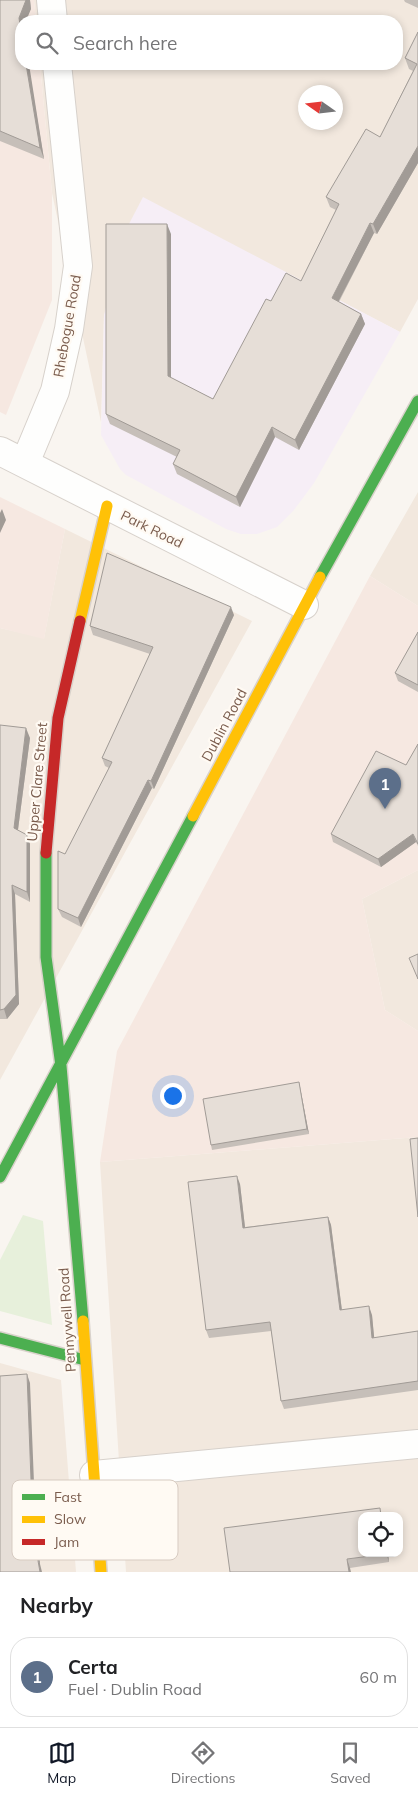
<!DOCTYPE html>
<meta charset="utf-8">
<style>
:root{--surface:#fff;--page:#f6f6f6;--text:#202124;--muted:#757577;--line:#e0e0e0;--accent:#111827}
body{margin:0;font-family:Mulish,sans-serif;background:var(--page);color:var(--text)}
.controls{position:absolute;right:15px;bottom:15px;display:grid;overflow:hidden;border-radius:10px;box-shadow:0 2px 8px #0003}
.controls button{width:45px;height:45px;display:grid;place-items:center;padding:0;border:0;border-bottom:1px solid var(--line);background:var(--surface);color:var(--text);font:25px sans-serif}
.compass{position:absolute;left:298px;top:85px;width:45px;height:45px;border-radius:50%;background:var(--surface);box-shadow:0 2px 8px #0003;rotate:284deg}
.you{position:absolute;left:172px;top:1095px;width:18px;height:18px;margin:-12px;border:4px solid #fff;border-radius:50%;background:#1a73e8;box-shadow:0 0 0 8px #1a73e833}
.badge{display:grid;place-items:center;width:32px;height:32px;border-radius:50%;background:var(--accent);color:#fff;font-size:16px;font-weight:700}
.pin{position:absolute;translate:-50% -41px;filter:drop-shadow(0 1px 2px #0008)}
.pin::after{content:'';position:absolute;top:26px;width:18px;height:15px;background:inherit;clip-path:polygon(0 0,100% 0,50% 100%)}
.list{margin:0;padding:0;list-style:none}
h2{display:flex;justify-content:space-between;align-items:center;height:65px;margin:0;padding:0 20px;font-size:21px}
h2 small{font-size:16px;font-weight:400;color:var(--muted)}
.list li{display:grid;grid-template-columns:32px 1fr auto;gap:15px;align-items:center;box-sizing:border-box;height:80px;margin:0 10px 10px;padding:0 10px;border:1px solid var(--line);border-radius:20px}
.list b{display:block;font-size:19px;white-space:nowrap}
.list p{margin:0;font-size:16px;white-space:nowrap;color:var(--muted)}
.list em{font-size:16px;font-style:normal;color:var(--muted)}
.icon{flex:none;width:28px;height:28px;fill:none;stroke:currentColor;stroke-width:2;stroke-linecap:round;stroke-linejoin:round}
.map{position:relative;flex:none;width:418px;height:1572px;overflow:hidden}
.search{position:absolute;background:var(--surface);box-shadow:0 2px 8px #0003;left:15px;right:15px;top:15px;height:55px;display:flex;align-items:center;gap:12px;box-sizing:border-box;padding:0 18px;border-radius:20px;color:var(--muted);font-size:19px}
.sheet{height:155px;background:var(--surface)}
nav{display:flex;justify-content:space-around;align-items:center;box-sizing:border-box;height:70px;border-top:1px solid var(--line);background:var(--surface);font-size:14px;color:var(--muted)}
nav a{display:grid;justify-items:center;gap:2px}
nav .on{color:var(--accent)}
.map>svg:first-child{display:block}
.residential{fill:#f2e8de;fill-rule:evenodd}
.commercial{fill:#f6e8e1}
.education{fill:#f6eef6}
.green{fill:#e7f0db}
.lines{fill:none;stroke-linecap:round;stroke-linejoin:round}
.street-casing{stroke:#d7d1cb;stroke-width:30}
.fast-casing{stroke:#d9d2cb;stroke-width:14}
.slow-casing{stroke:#d9d2cb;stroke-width:14}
.jam-casing{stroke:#d9d2cb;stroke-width:14}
.street{stroke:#fefefd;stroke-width:28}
.fast{stroke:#4caf50;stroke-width:11}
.slow{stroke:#ffc107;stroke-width:11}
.jam{stroke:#c62828;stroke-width:11}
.wall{fill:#c6bfb9}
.shaded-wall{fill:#a19b96}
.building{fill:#e6ded7;stroke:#a19b96}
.labels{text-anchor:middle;stroke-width:4.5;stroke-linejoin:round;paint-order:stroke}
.street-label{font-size:14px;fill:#7a5c4d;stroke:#fffaf3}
.key{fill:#fffaf3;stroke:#d7cbc1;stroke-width:1}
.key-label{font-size:14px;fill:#7a5c4d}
</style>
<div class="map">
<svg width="418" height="1572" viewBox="0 0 418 1572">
<rect width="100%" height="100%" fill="#f9f5f0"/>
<path class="residential" d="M34,0H418V299L400,332L225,241L104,315L101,422L52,193L40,64H397V21H36ZM306,92H336V122H306Z
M418,492V606L370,576Z
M65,529L252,621L0,1080V628L44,638Z
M418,870V1031L385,1010L362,899Z
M418,1137V1572H126L100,1162ZM362,1516H399V1553H362Z
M0,1363L61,1380L76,1572H0Z"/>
<path class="commercial" d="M0,0H34L36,21H21V64H40L52,193V300L6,415L0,412Z
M0,497L65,529L44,639L0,628Z
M370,576L418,606V870L362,899L385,1010L418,1031V1137L100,1162L117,1051Z"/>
<path class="education" d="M143,197L400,332L314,483L294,510L277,527L257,534H241L226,529L126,475L120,469L101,435L104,315L129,224Z"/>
<path class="green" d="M23,1215L43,1221L52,1325L0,1311V1260Z"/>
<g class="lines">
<defs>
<path id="street" d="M51,0L53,21
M0,451L304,605
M25,463L55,391L69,329L78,266L57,64
M94,1475L418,1444"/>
<path id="fast" d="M320,577L418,401
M46,853V957L61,1066L83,1321
M0,1177L193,816
M0,1338L85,1360"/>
<path id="slow" d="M80,621L107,506
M193,816L320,577
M83,1321L101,1572"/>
<path id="jam" d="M46,853L58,718L80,621"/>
</defs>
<use href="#street" class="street-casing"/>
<use href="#fast" class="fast-casing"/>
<use href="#slow" class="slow-casing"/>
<use href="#jam" class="jam-casing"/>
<use href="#street" class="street"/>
<use href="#fast" class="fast"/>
<use href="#slow" class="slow"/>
<use href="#jam" class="jam"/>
</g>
<path class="wall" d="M0,0H30L31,9L21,21L44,159L0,141Z
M404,0H418V8L405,2Z
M418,32V163L377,234L374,233L339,302L361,314L365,324L299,450L275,437L240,507L177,474L173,464L177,457L110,424L106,414L171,234V378L213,399L271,301L301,281L336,210L330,207L326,197L380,137L413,71L409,69L405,58Z
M234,615L154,789L152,788L81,927L62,917L58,909L65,854L109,768L105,766L102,758L150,654L93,635L90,626Z
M418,632V692L398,681L395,673Z
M0,725L30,738L18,830L30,844V902L15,894L19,1004L7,1019H0Z
M418,744V846L416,842L381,867L333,842L331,834L406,765Z
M299,1082L300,1087L309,1134L212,1150L211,1145Z
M240,1184L245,1227L328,1217L331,1225L342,1310L372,1315L374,1338L418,1331V1390L284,1409L281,1401L271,1331L209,1338L206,1330Z
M388,1553L389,1562L350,1568L230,1572Z"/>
<path class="shaded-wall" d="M26,0H30L31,9L26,21H21V32L19,18Z
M26,64H29L44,159L40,148Z
M418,146V163L377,234L373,224Z
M370,223L374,233L335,308L332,298Z
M167,224L171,234V386L168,376Z
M361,314L365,324L299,450L295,440Z
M272,427L275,437L240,507L236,497Z
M2,509L6,520L0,533V513Z
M231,607L234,615L154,789L151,781Z
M26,728L30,738L17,837L14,828Z
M148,780L152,788L81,927L78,918Z
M413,834L416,842L381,867L378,859Z
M27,835L30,844V902L27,892Z
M12,885L15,894L19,1004L7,1019L4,1009Z
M299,1082L300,1087L309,1134L307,1129Z
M237,1176L240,1184L246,1236L243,1228Z
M328,1217L331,1225L343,1319L340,1310Z
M369,1306L372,1315L375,1346L372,1338Z
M27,1374L30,1383L34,1483L36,1488L40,1564L42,1572H40L37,1555L31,1480Z
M386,1553H388L389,1562Z
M347,1559L350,1568L351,1572H349Z"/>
<path class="building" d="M0,0H26L19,18L21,32V64H26L40,148L0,131Z
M418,32V146L373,224L370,223L332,298L361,314L295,440L272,427L236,497L173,464L180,450L106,414V224H167L168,376L213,399L266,299L271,301L286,273L301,281L339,204L326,197L366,129L380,137L417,64L405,58Z
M107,553L231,607L151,781L148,780L78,918L58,909V851L65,854L112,762L102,758L153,647L90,626Z
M418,632V685L395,673Z
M0,725L26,728L14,828L27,835V892L12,885L16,995L4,1009L0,1010Z
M418,744V844L413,834L378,859L331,834L376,751L406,765Z
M418,954V979L409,958Z
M299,1082L307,1129L211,1145L203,1099Z
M418,1138V1217L410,1139Z
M237,1176L243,1228L328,1217L340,1310L369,1306L372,1338L418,1331V1381L281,1401L270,1322L206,1330L188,1182Z
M27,1374L31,1480H33L37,1555L40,1572H0V1376Z
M380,1508L381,1516H362V1553L386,1554L347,1559L349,1572H230L224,1528Z"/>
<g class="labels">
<g class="street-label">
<text transform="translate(67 326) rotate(-80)" y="5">Rhebogue Road</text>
<text transform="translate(152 529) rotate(26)" y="5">Park Road</text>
<text transform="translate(224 725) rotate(-62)" y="5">Dublin Road</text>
<text transform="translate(37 782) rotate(-85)" y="5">Upper Clare Street</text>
<text transform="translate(67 1320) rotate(-94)" y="5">Pennywell Road</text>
</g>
</g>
<rect x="12" y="1480" width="166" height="80" rx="8" class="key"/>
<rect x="22" y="1494" width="23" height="6" fill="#4caf50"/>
<rect x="22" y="1516" width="23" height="7" fill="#ffc107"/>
<rect x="22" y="1539" width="23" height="6" fill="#c62828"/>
<g class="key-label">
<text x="54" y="1502">Fast</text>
<text x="54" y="1524">Slow</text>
<text x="54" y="1547">Jam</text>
</g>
</svg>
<div class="controls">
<button><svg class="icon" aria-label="locate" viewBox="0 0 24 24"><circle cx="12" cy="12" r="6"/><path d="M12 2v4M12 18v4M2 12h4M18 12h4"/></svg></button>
</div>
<svg class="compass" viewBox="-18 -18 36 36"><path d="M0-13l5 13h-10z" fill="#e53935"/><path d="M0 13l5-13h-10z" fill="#757577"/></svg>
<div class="you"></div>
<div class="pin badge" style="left:385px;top:809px;background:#5c6f8a">1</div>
<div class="search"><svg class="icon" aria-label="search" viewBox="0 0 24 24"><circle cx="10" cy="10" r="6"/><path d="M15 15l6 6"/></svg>Search here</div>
</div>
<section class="sheet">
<h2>Nearby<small></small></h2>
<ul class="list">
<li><span class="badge" style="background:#5c6f8a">1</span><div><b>Certa</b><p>Fuel · Dublin Road</p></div><em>60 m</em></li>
</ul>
</section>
<nav>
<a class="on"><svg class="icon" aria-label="map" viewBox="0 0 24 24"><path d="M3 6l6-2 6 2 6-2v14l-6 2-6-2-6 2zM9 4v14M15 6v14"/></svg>Map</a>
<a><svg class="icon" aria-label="directions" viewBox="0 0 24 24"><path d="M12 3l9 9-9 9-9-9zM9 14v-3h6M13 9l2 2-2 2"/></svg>Directions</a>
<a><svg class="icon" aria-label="saved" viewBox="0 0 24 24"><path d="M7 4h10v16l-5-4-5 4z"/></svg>Saved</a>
</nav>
